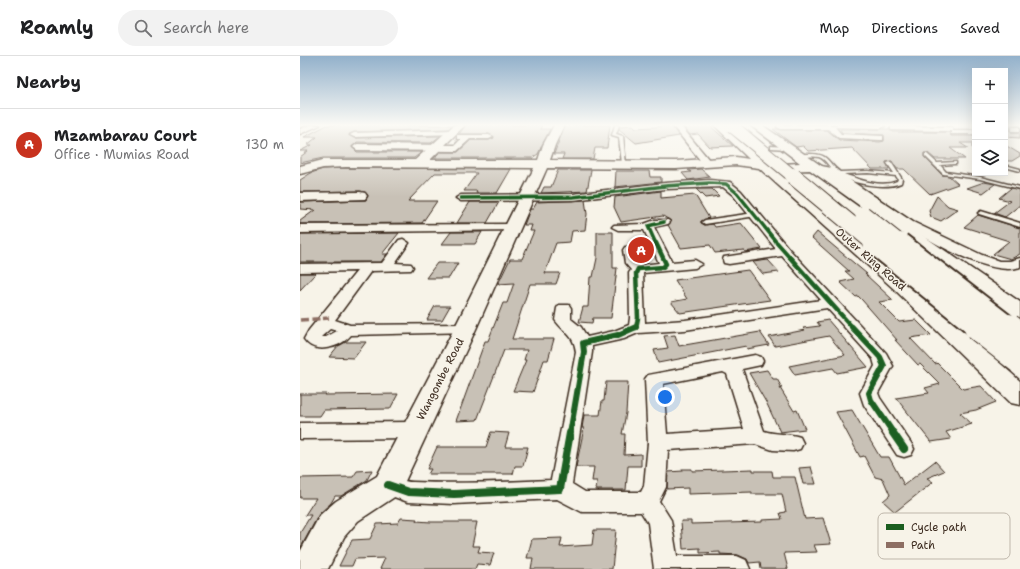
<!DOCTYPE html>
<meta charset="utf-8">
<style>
:root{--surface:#fff;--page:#f2f2f2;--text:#202124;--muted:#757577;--line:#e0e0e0;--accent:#c8321e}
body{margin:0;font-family:"Shantell Sans",sans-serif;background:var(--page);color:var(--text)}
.controls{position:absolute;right:12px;top:12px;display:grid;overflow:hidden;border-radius:0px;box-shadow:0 4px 16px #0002}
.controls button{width:36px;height:36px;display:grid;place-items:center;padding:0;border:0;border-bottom:1px solid var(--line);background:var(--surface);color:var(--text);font:20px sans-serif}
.you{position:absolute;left:365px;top:341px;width:14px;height:14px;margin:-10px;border:3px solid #fff;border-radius:50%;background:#1a73e8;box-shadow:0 0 0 6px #1a73e833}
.badge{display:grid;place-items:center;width:26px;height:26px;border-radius:50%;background:var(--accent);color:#fff;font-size:13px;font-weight:700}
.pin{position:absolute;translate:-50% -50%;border:2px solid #fff;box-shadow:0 1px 4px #0006}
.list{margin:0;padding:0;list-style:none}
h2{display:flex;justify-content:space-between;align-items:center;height:52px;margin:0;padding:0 16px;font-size:17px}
h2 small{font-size:13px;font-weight:400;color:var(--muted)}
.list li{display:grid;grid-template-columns:26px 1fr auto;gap:12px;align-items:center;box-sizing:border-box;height:72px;padding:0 16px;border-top:1px solid var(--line)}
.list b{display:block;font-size:15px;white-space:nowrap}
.list p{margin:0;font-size:13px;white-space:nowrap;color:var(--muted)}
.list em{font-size:13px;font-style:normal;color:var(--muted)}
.icon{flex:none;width:22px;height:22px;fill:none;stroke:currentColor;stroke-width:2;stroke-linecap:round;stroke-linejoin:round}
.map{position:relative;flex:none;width:720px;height:513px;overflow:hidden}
header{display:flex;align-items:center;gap:24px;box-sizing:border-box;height:56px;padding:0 20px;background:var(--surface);border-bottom:1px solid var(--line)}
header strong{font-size:19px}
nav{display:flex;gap:22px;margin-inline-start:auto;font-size:14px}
.search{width:280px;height:36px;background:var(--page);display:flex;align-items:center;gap:10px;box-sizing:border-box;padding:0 14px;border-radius:22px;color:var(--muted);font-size:15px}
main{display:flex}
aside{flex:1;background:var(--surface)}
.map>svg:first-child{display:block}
.building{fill:#c8c1b6;stroke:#3b2a1e}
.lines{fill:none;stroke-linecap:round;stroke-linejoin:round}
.lane-casing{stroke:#3b2a1e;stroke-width:3}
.street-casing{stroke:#3b2a1e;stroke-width:3}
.secondary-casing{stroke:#3b2a1e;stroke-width:3}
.lane{fill:#f7f3e8;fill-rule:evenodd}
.street{fill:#f7f3e8;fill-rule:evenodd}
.secondary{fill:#f7f3e8;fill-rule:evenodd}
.primary-bridge-far3-casing{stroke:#3b2a1e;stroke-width:14;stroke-linecap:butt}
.primary-bridge-far2-casing{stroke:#3b2a1e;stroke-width:18;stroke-linecap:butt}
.primary-bridge-far1-casing{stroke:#3b2a1e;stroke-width:24;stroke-linecap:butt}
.primary-bridge-casing{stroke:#3b2a1e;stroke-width:28;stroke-linecap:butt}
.primary-bridge-far3{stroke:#f7f3e8;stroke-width:12}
.primary-bridge-far2{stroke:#f7f3e8;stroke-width:16}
.primary-bridge-far1{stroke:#f7f3e8;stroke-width:20}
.primary-bridge{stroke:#f7f3e8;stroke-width:26}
.quiet{stroke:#8d6e63;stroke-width:3.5;stroke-dasharray:8 3.5;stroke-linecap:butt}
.cycleway-far3-casing{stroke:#f7f3e8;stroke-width:5.5}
.cycleway-far2-casing{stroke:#f7f3e8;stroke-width:7}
.cycleway-far1-casing{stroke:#f7f3e8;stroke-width:8}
.cycleway-casing{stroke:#f7f3e8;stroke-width:10}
.cycleway-far3{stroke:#1b5e20;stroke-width:3.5}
.cycleway-far2{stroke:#1b5e20;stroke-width:4.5}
.cycleway-far1{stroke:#1b5e20;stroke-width:6}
.cycleway{stroke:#1b5e20;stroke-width:8}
.labels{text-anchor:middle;stroke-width:3;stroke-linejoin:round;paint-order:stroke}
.street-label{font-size:11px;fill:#3b2a1e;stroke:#f7f3e8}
.key{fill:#f7f3e8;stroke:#bfb7ab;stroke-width:1}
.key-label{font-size:11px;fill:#3b2a1e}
</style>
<header>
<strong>Roamly</strong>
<div class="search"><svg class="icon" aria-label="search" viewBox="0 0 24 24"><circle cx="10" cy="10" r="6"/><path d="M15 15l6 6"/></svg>Search here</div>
<nav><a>Map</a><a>Directions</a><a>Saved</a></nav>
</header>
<main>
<aside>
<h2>Nearby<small></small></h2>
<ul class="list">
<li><span class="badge">A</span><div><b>Mzambarau Court</b><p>Office · Mumias Road</p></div><em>130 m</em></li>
</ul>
</aside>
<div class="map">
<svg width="720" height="513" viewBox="0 0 720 513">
<rect width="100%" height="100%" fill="#f7f3e8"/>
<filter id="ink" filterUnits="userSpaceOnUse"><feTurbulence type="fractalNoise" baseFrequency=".025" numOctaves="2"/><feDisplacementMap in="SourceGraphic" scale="8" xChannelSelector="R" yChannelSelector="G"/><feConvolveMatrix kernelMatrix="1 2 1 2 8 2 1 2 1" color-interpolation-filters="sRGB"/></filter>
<g filter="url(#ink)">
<path class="building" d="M27,69H152L148,73L54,76L49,78L54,82L140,80L131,87L57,86L52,91L57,96H122L114,102H23L0,107V101L8,95H0L12,89H7L17,81H4Z
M166,69H242L240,73H250L238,98L232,102H134L140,96H158L171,84H189L194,82L189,78H159Z
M265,69H310L307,92H295L293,103H262L264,98H254Z
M333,69L336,72L371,70L379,80L336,87L319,73L320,70Z
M382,69H409L433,90L410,91L398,78L390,79Z
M705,69H720L710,71L711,76H720V82L705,81Z
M473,73L527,74L539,84L580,86L584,85V79L542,77L540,73H590L593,76H650L651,80H675V87H660L668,92H650L665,103H635L628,97H624V101L642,119L649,120L658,128L630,138L604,113H597L592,105L586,106L589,113H572L552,92L508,95L503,90L496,91Z
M705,89L720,98V100L712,105H705Z
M46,112L211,113L197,137H176L177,135H164L177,117H135L108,145H137L122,167L0,168V165L15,154L0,153V146L66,144L68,139L65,136L60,135L0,136V124L11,117L23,113Z
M401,113L410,121L388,124L382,117L391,116L388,114Z
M258,114H291L287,135L241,137L244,131H251Z
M316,115H349L350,121H361V126L315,131Z
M684,126L695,128L683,137L667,132Z
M711,132L720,134V149L705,161L694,157L710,145L699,142Z
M396,133H412L419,140L405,142Z
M361,135V142L395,139L409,162L401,165V167L405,169L413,168L415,171L441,167L462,193L445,196L444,194L415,197L410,189L381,192L368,169L371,165L363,160L321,166L314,151L315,141Z
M637,140L648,150L658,153L641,165L631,161L629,155Z
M285,144L287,158L285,174L272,175L270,186L256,187L245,217H260L256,228H230L212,283H254L248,304H244L233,336L213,335L226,304H224L227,294H204L177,364L156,365L185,285H188L203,247H207L214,227L198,228L210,203H222L234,175H230L232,169H224L230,153H233L237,146Z
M170,146H199L187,167H157Z
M678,159L720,172V198L711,203L693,198L709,185L664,171Z
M151,176H182L175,188H142Z
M297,176H313V212H317L311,262H293L292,267L279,266L283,251H288L290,221H293L297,202Z
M517,176L567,218H565L593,244L579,246L599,266L616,264L631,279L610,282L635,308L637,307L663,333L681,330L696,346L676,354L660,357L672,368L646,376L651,383L631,386L596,342L629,337L625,332L640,328L620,308L618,309L595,284H597L562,244L558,240L556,241L540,226L554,223L545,215H549L512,182Z
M99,177L82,198H87L81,206H0V178Z
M468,204L479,216L463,218L453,206Z
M137,207H158L149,222H126Z
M448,214L470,244L380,257L371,246L387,243L375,224Z
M0,217H16L0,234Z
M135,250H150L142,264H127Z
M528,264L568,311L537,317L533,312L495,319L489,310L545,299L529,280L475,290L469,281L505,274L503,272L520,270L517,266Z
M460,276L469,289L447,293L446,290L358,307L354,294L368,292L364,280L375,279L379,290Z
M46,286H66L54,302L29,301L38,290Z
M467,314L473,323H477L482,332H480L494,355L497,354L505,373L480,376L467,348L449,317Z
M306,326H328L326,357L322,378H325L324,399L341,398V410H328L326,434H296L297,425H292L294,411H276L284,372H282L284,359H300L302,345H304Z
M0,338H26L25,339L98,338L90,353L24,354L20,360H0Z
M552,354L580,401H589L604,429L635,405L644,415L627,422L633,426L595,456L583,445L590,439L583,423L575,421L564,400L560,401L536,356Z
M191,376L209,377L205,391H228L223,410H215L213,418H128L131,413H127L137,391H186Z
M511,411L516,428H503L499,412Z
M382,413H392V415L453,413V415H472L473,421H495L505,463L523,462L531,488L514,489L517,496L484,497L488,513H461L460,506L449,507L447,503L438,499L420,498V496L400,497V492L383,493L381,465H391V468L462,466V464L482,463L480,457L486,456L482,438H452V436L388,438V432L367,433L368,416L383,415Z
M72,414L67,424L41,440H35L31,447L19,458L0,493V477L11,459H5L16,442H0V422L53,421L57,415Z
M101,462L117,463L116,465L131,466H177L172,490H180L178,496L194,497L190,509L177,508L175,513H80L85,502L55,503L52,510H39L52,484L70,483L77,468L98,467Z
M294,474H316L312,513H231L233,502H227L232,483L262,482L260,491L292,489Z"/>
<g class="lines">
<defs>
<path id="lane" d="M315,69H319L316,78L323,80L326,108L324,109L322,108L319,81L312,79Z
M673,89H675V92L673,91Z
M471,90L486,91L488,92L486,93L472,92H471Z
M506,98C530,97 525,105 540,116L568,115L594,117L587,107L591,106L602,123L601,127C584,134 549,128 535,116C529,112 527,104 519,101C511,99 502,103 495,100ZM568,117L596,120L598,123L597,125C581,132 560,124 544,118Z
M625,98H627L637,107L656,106V108H654L640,109L646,116L680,121L720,131V133L680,123L643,118L625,100Z
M705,109L720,113V115L705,111Z
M681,155L720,167V171L679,158L678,157Z
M454,157L457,159L456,160L405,168L402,166L405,164Z"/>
<path id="street" d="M10,69H20L0,78V73Z
M372,69H380L410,105V109H404Z
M478,69H584L585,70L581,72L535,71L541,78L583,80V84H580L539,82L528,73H481L477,71Z
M591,70L649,71H652V74H675V78H651V75L594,74H591Z
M712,71H720V75H712Z
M152,74L156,76L155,78L54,81L50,79L54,77Z
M157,79H189L193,81L189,83H170L157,95L57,94L53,91L57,88L155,89L161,83H157Z
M516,109L532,112L613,166L682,199L699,205H710L720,202V211C678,227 562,141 526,116L513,114L511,112Z
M409,124L430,126L441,135L489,193L586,297L593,310L578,337L580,342L611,387L614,393L611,399L604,401L597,399L564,349L560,337L575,310L573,303L527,252L385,274L338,277L324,283L292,290V296L272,428L285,436H341L344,430L348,387L345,323L348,319L455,299L461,301L463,305L461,309L442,313L464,375C476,379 488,377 500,381L503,387L500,393L493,395L473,394L455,388L368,394L366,431L359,445L371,464L377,500H437L446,504L450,513H354L348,467L341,456H282L257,443L154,448L108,446L80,436L77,429L80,422C92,418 100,426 113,426C159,428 205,426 251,424L276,296C274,278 264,277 255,264L257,252L259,249H269L271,252V263L281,271L287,281L314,275L329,269L330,262L329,217L331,214L325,207L323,194L325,191H333L338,206L341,209L359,207L344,174H318L312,171L314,169L344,168L355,164H368L370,166L368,168L354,171L372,206L395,204L402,208L395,212L343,217L345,267L385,264L521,244L482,200L429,208L424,207L423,204L424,201L476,193L433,139L423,131L365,133L273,144L161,145L156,142L161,139L273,138L365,127ZM423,316L427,318L444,373L367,378L363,328Z
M213,168L219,172L217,174L0,177V169Z
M103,183L109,187L95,207L111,208L113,211L111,214L71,215L35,264L50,269L165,268L171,270L173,273L171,276L51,279C41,291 15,300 4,283L9,274L57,215L0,216V208L82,207L99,184ZM30,273L37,275L26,281H21Z
M114,366L121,369L124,374L121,379L114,382L0,383V367Z"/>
<path id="secondary" d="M154,69H165L130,104H238L243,89L254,69H264L255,89L250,104L376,105L436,101L449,103L414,69H425L467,106L481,108L500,107L450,69H462L720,246V262L713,260L510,114L478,115L608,225L720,325V349L711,347L594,233L459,112L436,109L376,113L247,112L176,273L99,438L58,465L44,481L28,513H0V496L20,459L36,445L77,420L154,273L234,112L46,111L23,112L0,118V110L23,104H115Z
M60,136L65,137L67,140L65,143L0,145V137Z"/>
</defs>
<use href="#lane" class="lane-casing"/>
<use href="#street" class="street-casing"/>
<use href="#secondary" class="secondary-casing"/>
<use href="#lane" class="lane"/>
<use href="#street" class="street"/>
<use href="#secondary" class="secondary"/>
<defs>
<path id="primary-bridge-far3" d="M432,70L494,121"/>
<path id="primary-bridge-far2" d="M493,120L575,188
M563,158L601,188"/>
<path id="primary-bridge-far1" d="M573,187L678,272
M600,187L710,272"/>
<path id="primary-bridge" d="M677,271L720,305
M709,271L720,279"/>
</defs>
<use href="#primary-bridge-far3" class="primary-bridge-far3-casing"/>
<use href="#primary-bridge-far2" class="primary-bridge-far2-casing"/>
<use href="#primary-bridge-far1" class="primary-bridge-far1-casing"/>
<use href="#primary-bridge" class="primary-bridge-casing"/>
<use href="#primary-bridge-far3" class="primary-bridge-far3"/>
<use href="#primary-bridge-far2" class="primary-bridge-far2"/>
<use href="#primary-bridge-far1" class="primary-bridge-far1"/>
<use href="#primary-bridge" class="primary-bridge"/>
<path class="quiet" d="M0,264L29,262"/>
<defs>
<path id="cycleway-far3" d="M161,142L273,141L365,130L409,127L426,128L437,137L478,188
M356,188L348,170L364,166"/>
<path id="cycleway-far2" d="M477,187L553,272
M336,272L338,262L336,217L338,213L363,211L366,208L356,187"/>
<path id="cycleway-far1" d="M552,271L580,301L584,310L569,337L571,344L594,378
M270,378L284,296L283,287L318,279L336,271"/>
<path id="cycleway" d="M593,377L604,393
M88,429L108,436L154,438L260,433L270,377"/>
</defs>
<use href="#cycleway-far3" class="cycleway-far3-casing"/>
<use href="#cycleway-far2" class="cycleway-far2-casing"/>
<use href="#cycleway-far1" class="cycleway-far1-casing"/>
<use href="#cycleway" class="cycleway-casing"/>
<use href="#cycleway-far3" class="cycleway-far3"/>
<use href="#cycleway-far2" class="cycleway-far2"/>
<use href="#cycleway-far1" class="cycleway-far1"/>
<use href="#cycleway" class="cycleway"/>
</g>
</g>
<linearGradient id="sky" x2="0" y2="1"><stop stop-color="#93b1cb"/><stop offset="0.49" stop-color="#fbfaf5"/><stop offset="1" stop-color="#fbfaf5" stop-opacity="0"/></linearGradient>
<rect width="720" height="141" fill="url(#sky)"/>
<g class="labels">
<g class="street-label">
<text transform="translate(571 203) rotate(41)" y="4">Outer Ring Road</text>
<text transform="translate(140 323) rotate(-63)" y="4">Wangombe Road</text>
</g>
</g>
<rect x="578" y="457" width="132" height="46" rx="6" class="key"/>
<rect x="586" y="468" width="18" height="6" fill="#1b5e20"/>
<rect x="586" y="486" width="18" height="6" fill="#8d6e63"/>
<g class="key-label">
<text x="611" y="475">Cycle path</text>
<text x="611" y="493">Path</text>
</g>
</svg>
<div class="controls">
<button>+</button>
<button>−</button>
<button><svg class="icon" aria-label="layers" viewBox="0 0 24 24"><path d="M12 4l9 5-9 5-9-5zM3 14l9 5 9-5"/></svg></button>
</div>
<div class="you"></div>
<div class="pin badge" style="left:341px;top:194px">A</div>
</div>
</main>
